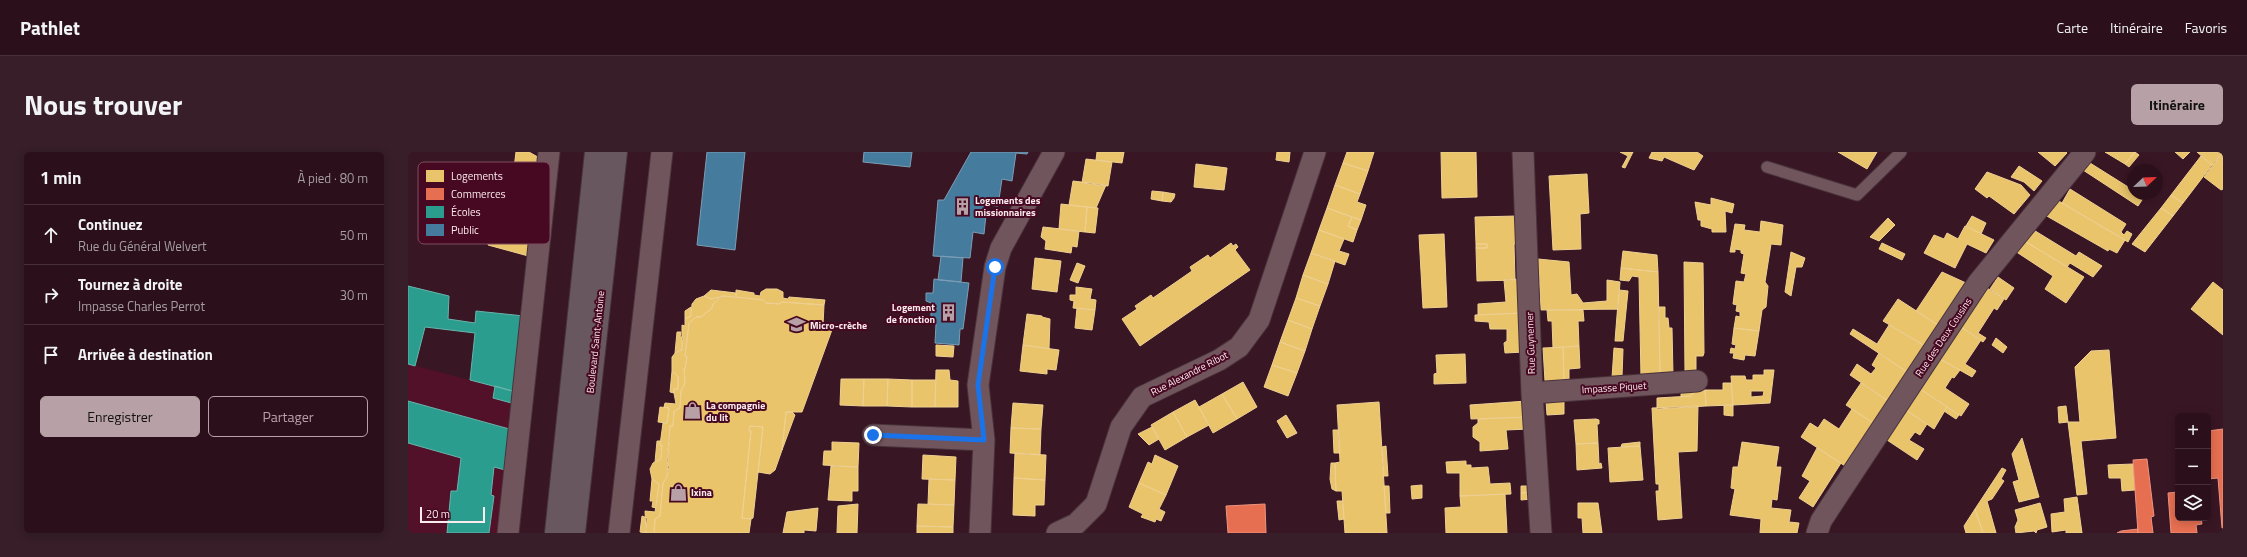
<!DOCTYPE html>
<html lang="fr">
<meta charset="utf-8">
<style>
:root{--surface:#2b101b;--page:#371e28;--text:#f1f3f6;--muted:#a69da3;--line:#47303a;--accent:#b8a0a7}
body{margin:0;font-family:"Titillium Web",sans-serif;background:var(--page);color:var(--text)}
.controls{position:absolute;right:12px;bottom:12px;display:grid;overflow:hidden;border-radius:6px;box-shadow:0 2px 10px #0003}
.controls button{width:36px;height:36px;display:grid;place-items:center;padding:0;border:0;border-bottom:1px solid var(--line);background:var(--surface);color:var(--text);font:20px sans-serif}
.compass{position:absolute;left:1719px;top:12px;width:36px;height:36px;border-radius:50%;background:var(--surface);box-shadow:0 2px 10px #0003;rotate:67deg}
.scale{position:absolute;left:12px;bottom:10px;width:65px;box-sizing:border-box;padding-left:4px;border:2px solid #fcebee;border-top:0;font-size:11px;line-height:14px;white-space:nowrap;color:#fcebee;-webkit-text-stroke:3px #470821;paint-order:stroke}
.stop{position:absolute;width:12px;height:12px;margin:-9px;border:3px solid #1a73e8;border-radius:50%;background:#fff}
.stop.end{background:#1a73e8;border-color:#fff;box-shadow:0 1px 4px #0008}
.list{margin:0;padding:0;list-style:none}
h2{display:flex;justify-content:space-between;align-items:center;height:52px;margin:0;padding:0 16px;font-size:17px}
h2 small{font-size:13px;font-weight:400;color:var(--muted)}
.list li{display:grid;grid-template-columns:26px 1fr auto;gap:12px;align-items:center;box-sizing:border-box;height:60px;padding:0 16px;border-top:1px solid var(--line)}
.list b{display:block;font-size:15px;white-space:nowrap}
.list p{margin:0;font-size:13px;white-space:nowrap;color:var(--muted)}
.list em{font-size:13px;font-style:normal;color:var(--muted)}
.actions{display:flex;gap:8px;padding:12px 16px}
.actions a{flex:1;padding:9px 0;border:1px solid var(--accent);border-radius:6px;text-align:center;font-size:14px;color:var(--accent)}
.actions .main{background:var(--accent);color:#111}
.icon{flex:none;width:22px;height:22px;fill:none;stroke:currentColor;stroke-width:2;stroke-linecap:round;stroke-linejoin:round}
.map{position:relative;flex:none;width:1815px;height:381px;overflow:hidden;border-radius:6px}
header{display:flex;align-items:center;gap:24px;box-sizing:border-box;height:56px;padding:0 20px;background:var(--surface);border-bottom:1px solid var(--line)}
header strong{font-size:19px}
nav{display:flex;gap:22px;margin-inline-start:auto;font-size:14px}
.intro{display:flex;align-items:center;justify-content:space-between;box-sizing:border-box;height:96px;padding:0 24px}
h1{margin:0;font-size:28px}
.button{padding:10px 18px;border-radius:6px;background:var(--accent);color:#111;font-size:14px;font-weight:700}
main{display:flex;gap:24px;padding:0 24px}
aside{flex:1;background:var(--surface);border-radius:6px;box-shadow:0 2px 10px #0003}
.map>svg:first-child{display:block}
.built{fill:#521029}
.homes{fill:#e9c46a;stroke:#efd092;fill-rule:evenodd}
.shops{fill:#e76f51;stroke:#ed9480}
.schools{fill:#2a9d8f;stroke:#69b4ac}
.public{fill:#457b9d;stroke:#7c9db5}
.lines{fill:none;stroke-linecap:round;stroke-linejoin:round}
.service-casing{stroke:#49333b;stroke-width:13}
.minor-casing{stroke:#49333b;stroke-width:23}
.primary-casing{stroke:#49333b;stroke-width:24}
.service{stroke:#70555d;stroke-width:11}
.minor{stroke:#70555d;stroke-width:21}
.primary{stroke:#69575f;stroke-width:22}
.route{stroke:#1a73e8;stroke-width:5}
.labels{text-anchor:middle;stroke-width:4;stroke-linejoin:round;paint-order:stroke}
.poi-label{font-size:10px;font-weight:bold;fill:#fcebee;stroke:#470821;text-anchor:start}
.street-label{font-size:10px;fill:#fcebee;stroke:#470821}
.key{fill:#470821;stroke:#7d4c5e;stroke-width:1}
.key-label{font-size:11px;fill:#fcebee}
</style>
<header>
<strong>Pathlet</strong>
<nav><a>Carte</a><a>Itinéraire</a><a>Favoris</a></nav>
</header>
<div class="intro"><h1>Nous trouver</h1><a class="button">Itinéraire</a></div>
<main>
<aside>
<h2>1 min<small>À pied · 80 m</small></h2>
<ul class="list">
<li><svg class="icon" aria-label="ahead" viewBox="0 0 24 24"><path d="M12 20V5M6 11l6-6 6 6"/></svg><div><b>Continuez</b><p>Rue du Général Welvert</p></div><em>50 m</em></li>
<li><svg class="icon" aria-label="right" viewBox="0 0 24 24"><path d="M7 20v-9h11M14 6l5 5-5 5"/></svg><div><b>Tournez à droite</b><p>Impasse Charles Perrot</p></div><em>30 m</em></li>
<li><svg class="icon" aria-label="arrive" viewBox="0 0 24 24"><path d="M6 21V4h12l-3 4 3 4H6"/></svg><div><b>Arrivée à destination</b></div></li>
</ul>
<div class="actions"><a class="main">Enregistrer</a><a>Partager</a></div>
</aside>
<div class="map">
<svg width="1815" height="381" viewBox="0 0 1815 381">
<rect width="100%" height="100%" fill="#391624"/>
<path class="built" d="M0,212L108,240L95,381H0Z"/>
<path class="homes" d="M108,0H121L135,8L130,57L102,48Z
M689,0H716L714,11L688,8Z
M869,0H882L881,10L868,8Z
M939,0H966L960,19L935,11Z
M1033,0H1068L1069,45L1034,46Z
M1212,0H1225L1217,16L1214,15L1220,4Z
M1244,0H1289L1295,4L1286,18L1256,5L1254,9L1241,6Z
M1430,0H1469L1459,17Z
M1630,0H1658L1659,1L1647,14Z
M1697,0H1727L1717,12Z
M1727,0L1731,3L1721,15L1717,12Z
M1767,0H1782L1775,7Z
M1789,0H1815L1804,13Z
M1815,0V37L1813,38L1796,25Z
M1793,4L1804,13L1775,51L1763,43Z
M678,7L704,10L700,34L674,31Z
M935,11L960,19L952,42L927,33Z
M1682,11L1725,38V42H1731L1736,45L1730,54L1675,18Z
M788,12L819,16L816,38L786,35Z
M1611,14L1634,29L1626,39L1616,30L1603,25Z
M1579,20L1613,33L1622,43L1606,62L1581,44L1579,46L1567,37Z
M1179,22L1181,61L1172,62L1173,97L1145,98L1141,24Z
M665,29L698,33L688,56L661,53Z
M927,33L952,42L949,50L958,53L953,68L919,56Z
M1662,37L1718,72L1713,80L1716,83L1719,79L1724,82L1720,90L1654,51Z
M744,39L755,40L754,49L743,47Z
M755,40L767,42L766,46L763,50L754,49Z
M87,42L130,57L124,105L80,93Z
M1763,43L1775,51L1765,64L1753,56Z
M1303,46L1326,52L1324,61L1317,59L1318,80H1304V77L1293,74V68H1290L1287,50L1303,53Z
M1649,48L1717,88L1709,101L1701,97L1700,99L1637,63Z
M653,52L679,55L677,80L651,77Z
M679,55L690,56L687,81L677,80Z
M919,56L944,65L940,74L949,78L945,90L911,78Z
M1753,56L1765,64L1737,100L1724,92Z
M1109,64L1111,92H1106L1107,128L1069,129L1068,96H1079V92H1068L1067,65Z
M1564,64L1578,71L1573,82L1558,74Z
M944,65L953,68L949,78L940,74Z
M1480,66L1487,73L1471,89L1462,85Z
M1353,69L1375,73L1373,93L1363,92L1357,130L1360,134L1358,155L1354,158L1351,179L1326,176L1328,164L1332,165V160L1328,159L1329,153L1325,152L1328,129L1336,130L1338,122L1333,121L1336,102L1333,101V98L1327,97V100H1322L1327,72L1337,73L1336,78L1352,80Z
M1557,74L1586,88L1578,101L1559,92L1547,116L1516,101L1526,83L1536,87L1539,81L1550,87Z
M635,75L671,79L669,95L664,94L663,101L637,97L638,89L633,85Z
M1624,77L1668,104L1671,100L1694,114L1685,125L1662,111L1659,115L1615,88Z
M911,78L936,87L931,99L941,102L937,113L903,101Z
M1036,82L1039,155L1015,156L1011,83Z
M1615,88L1676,125L1658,151L1637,137L1645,124L1607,99Z
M823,91L825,94L828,92L830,95L827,98L842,118L732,194L714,167L729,157L727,154L743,143L745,146L784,119L782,115L800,103L802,106Z
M1474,91L1497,102L1494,108L1471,97Z
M1068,92H1079V96H1068Z
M1215,99L1249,103L1250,120L1213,116Z
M1383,100L1397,106L1394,115H1388L1383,144L1377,140Z
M903,101L927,109L920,132L895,123Z
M627,106L653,109L649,140L624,137Z
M1130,107L1161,110L1163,143L1169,142L1175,151L1199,149V128L1212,130L1210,157L1133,158Z
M1276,110L1295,111L1296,201L1295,204H1288V222H1277Z
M669,111L677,114L670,131L662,128Z
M1213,116L1250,120L1252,224L1233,225L1231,125L1224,124L1221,129L1212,128Z
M1534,120L1558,131L1530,173L1508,159Z
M895,123L920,132L912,154L888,146Z
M1590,125L1606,136L1598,148L1582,137Z
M1112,127L1114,161L1070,163V152L1098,150L1096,128Z
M1805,130L1815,138V183L1783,157Z
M668,135L684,137L682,147L688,148L687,158L665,156L666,149L662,148V143H668Z
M1579,136L1596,147L1589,158L1586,156L1570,181L1578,186L1575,190L1553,175Z
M358,137H369L375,140V146L380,147L381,145L417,148L416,153L374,150L371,152L358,151L355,148L328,145V138L346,141V143L352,144L353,140Z
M303,138L328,141V145L315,144L303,147L296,144Z
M1211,138L1220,139L1215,189H1207Z
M296,144L303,147L313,145L305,152L304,156L293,165H288L281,171L277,204L279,205L277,217H276L277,231L273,239L272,256L266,259L265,274H262L259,310L261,315L259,325L255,331L252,364L247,367L246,381H235H238L237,359L247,360L251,332L244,327L242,317L245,311L253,307L254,293H252L255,271H259L261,256L256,255L257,251L268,252L266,241V237H270V224L264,219V205L268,200L274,198V173L277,174V167L283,164L284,152L288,147Z
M315,144L355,148L358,151L371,152L374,150L416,153L415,173L425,175L394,260H378L374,298L367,318L362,322L350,320L355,275L342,274L341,279H343L334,366L343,367L341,381H246L247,367L252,364L255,331L259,325L262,274H265L266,259L272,256L273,239L277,231L276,217H277L279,205L277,204L281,171L288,165H293L304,156L305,152Z
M888,146L912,154L904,177L880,168Z
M1490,147L1530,173L1517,194L1475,169Z
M283,155V164L277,167V159Z
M1251,155H1257V166H1260L1261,176H1264L1265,223L1252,224Z
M669,156L687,158L684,178L667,176Z
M1139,158H1175L1176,169H1170L1171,194L1145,196L1144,169H1140Z
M1114,161L1116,200L1097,201L1096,191L1099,189V177H1082L1081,170L1067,169V163Z
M619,162L634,164V165L642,167L641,197L615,193Z
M880,168L904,177L897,199L872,190Z
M1481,173L1517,194L1499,220L1442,182L1445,177L1469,192Z
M1553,175L1573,188L1557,212L1568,219L1564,225L1532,207Z
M1326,176L1351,179L1347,204L1337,203L1336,208L1325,206L1326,201H1322L1323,196L1327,197L1328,193L1324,192Z
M269,180H273L272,185H275L274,198L267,201Z
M1588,186L1599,195L1595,201L1584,193Z
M872,190L897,199L889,221L864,213Z
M528,193L546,194L545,205L528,204Z
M615,193L651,198L648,218L639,217V222L612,219Z
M1171,194L1172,216L1161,217V227H1156L1155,195Z
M1155,195L1156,228L1137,229L1135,196Z
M1206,196L1215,197L1214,225L1204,226Z
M1701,198L1708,286L1673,289L1679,342L1669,343L1660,270H1672L1667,215L1683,199Z
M1471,201L1499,220L1480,249L1442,223L1449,212L1463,222L1468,216L1464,213Z
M1057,202L1058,231L1026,232V222L1029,221L1028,203Z
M1532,207L1552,218L1546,226L1544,225L1537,236L1561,252L1553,264L1512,237Z
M864,213L889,221L880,244L856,235Z
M528,218H541L542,228L550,229V255H527Z
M1356,218H1366L1362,251L1325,253L1323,224H1337L1338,228H1345V223H1356ZM1343,239H1356L1355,244L1343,245Z
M264,219L270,224V237H266V241L262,240Z
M433,227H456L455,254L432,253Z
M456,227H480L479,254H455Z
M480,227L504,228V255L479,254Z
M504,228H528L527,255H504Z
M835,230L849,255L829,267L814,242Z
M1315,231H1323L1325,253L1298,254L1297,238H1315Z
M1453,231L1480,249L1465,271L1438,253Z
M1512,237L1539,255L1526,277L1498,258Z
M1297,238L1298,254L1249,257V246L1283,244L1287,239Z
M1273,239H1287L1283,244L1273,245Z
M814,242L829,267L805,281L791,255Z
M1156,245V262L1139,263L1138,249Z
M787,248L801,273L779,285L765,260Z
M1119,249L1120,265L1063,267L1062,253Z
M971,250L979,381H937L934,339H928L927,311L932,310L929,253Z
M605,251L635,253L633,277L603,276Z
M1316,253H1325V264L1316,263Z
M1290,254L1289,299L1270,300L1274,366L1250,368L1248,339H1251V332H1248L1244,256Z
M1658,254L1660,270L1651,271L1650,255Z
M252,255L261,256L259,271L250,270Z
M1539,255L1551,263L1548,267L1536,259Z
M1444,257L1465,271L1437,314L1393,285L1402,271L1410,276L1416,267L1431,277Z
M1498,258L1519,272L1512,283L1507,280L1501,288L1516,297L1509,308L1479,288Z
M378,260H384L387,263L374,298Z
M765,260L779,285L757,298L743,273Z
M878,263L889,281L879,286L869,269Z
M1120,265L1121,277L1098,278L1100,297L1072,299V290L1065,285V275L1070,271V267Z
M1188,267L1191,268V272H1189L1190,291L1168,292L1166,268Z
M342,274L355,275L345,366L343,367L334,366L343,279H341Z
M744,275L751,287L741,293L730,282Z
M603,276L633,277L632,303L602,301Z
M925,278H931L932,301H926Z
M1614,286L1631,345L1611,350L1605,330L1611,328L1604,302Z
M249,289H252V293H254L253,307L247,310Z
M424,290L451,291L450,315L415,313L416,299H424Z
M1232,290V294L1213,295L1214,292Z
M1334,290L1371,295L1368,315H1373L1369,348L1364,347L1363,356L1383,358L1381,370L1391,371L1389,381H1352L1353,367L1322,363L1327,337L1323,336L1325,315H1330Z
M1190,291L1191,312L1193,311L1194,316L1169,318L1168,292Z
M978,294L980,324H976L974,295Z
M1232,294L1235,328L1202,330L1200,296Z
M1409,296L1433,311L1405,355L1391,346L1402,329L1394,324Z
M607,301L638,303L637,328L606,326Z
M515,303L548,305L547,328L514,327Z
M747,303L770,314L758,343L731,331L740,310L744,312Z
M1058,309V313H1063V316L1080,315L1082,332L1102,331L1103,342L1052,344V321H1039L1038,310Z
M923,311H927L928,339L924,337L922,327Z
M1725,312L1727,338L1714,339L1713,326H1701L1700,313Z
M423,314L450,315V339H444V349L420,348Z
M1594,316L1598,318L1593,327L1596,329L1584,347L1579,349L1588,381H1575L1567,357Z
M606,326L637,328L636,353H627V364L605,363Z
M244,327L251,332L248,356L244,355L245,349H242Z
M521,327L547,328L546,353L520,352Z
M731,331L758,343L751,357L757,360L753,369L748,367L747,370L733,365L735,362L721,355Z
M1014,333V346L1004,347L1003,334Z
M976,334H981L982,361H978Z
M1113,334H1124V340L1113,341Z
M1124,340V347L1113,348V341Z
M1097,342L1099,381H1038L1037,356L1053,355L1052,344Z
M1669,345L1674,381H1658V378L1644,380L1643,362L1657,360L1656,347Z
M929,349H935L936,367L931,368Z
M1170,351H1190L1194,381H1175L1174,366H1170Z
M1632,351L1639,375L1629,378L1628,381L1626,379L1608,381L1607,375L1610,368L1607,358Z
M450,352L449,381H429L430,354Z
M510,352L546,353L545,375L509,374Z
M410,356L408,379L396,378V381H375L379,360Z
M1567,357L1575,381H1558L1556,374Z
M234,364L239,366L238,381L232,380Z
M509,374L545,375V381H509Z"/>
<path class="shops" d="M1815,277V376H1814L1810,326L1800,327V279Z
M1739,307L1746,364L1743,365L1745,381H1730L1725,308Z
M1770,340V366H1793L1794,372L1788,373L1789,381H1763L1760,341Z
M857,352L858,381H820L818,354Z
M1730,377V381H1709L1713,379Z"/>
<path class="schools" d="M0,134L41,144L40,167L67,171L68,159L116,164L108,240L62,228L67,181L17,175L7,214L0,212Z
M87,234L108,240L107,252L85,246Z
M0,249L105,278L101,319L86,315L83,343L86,344L81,381H39L43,339H49L53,306L0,291Z"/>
<path class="public" d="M299,0H337L327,98L289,93Z
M456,0H504L502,15L455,10Z
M563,0H620L619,2L608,1L604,29L594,27L590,54L579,53L576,82L565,80L562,106L525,104L530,48H536Z
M533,104L555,106L553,130L530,128Z
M526,127L561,131L555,177H552L551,193L527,191L528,172H523V151L518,149V141H525Z"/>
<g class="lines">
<defs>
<path id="service" d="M1359,15L1449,43L1493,0"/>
<path id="minor" d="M1115,0L1124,241L1133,381
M1124,241L1289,229
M465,283L576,288
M100,381L141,0
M211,381L254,0
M572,381L576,288L570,233L587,115L593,96L646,0
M649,381L668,372L688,352L713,275L734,245L811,208L831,195L851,168L907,0
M1409,381L1413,369L1426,349L1570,131L1677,0"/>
<path id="primary" d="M148,381L188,0
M166,381L208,0"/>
</defs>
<use href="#service" class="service-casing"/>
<use href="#minor" class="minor-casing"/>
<use href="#primary" class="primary-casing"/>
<use href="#service" class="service"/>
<use href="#minor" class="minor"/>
<use href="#primary" class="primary"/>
</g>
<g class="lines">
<path class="route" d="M465,283L576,288L570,233L587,115"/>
</g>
<defs>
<symbol id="building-bare" viewBox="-9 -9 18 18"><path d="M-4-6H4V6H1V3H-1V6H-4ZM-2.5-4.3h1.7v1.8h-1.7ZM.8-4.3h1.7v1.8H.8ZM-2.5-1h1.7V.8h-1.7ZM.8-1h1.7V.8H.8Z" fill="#b8a0a7" stroke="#470821" stroke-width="2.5" paint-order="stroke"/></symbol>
<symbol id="school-bare" viewBox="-9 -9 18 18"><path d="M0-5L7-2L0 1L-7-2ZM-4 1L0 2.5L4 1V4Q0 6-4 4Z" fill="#b8a0a7" stroke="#470821" stroke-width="2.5" paint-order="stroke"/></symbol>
<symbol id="shop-bare" viewBox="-9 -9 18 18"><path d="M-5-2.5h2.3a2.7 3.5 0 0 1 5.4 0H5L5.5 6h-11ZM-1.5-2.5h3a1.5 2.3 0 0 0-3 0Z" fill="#b8a0a7" stroke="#470821" stroke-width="2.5" paint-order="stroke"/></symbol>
</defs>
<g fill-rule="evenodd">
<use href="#building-bare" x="542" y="42" width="25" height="25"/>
<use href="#building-bare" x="528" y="148" width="25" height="25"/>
<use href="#school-bare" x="376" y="160" width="25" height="25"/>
<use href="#shop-bare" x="272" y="246" width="25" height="25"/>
<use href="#shop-bare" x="258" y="328" width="25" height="25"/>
</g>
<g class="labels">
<g class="poi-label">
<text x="567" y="52">Logements des<tspan x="567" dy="12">missionnaires</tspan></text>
<text x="527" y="159" text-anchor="end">Logement<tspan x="527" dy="12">de fonction</tspan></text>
<text x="402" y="177">Micro-crèche</text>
<text x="298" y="257">La compagnie<tspan x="298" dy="12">du lit</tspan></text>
<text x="283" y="344">Ixina</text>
</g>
<g class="street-label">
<text transform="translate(1535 185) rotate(-56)" y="4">Rue des Deux Cousins</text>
<text transform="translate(187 190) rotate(-84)" y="4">Boulevard Saint-Antoine</text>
<text transform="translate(1122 191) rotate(-92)" y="4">Rue Guynemer</text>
<text transform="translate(781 221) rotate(-27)" y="4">Rue Alexandre Ribot</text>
<text transform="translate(1206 235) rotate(-4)" y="4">Impasse Piquet</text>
</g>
</g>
<rect x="10" y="10" width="132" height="82" rx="6" class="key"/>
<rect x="18" y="18" width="18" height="12" fill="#e9c46a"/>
<rect x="18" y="36" width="18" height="12" fill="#e76f51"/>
<rect x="18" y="54" width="18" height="12" fill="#2a9d8f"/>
<rect x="18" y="72" width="18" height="12" fill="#457b9d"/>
<g class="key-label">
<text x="43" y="28">Logements</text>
<text x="43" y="46">Commerces</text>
<text x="43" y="64">Écoles</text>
<text x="43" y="82">Public</text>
</g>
</svg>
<div class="controls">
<button>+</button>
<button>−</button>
<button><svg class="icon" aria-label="layers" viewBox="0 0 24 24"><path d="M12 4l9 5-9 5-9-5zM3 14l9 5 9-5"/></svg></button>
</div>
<svg class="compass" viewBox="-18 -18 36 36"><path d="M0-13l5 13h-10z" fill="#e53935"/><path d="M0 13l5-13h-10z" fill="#a69da3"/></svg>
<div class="scale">20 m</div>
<div class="stop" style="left:587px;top:115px"></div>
<div class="stop end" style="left:465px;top:283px"></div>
</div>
</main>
